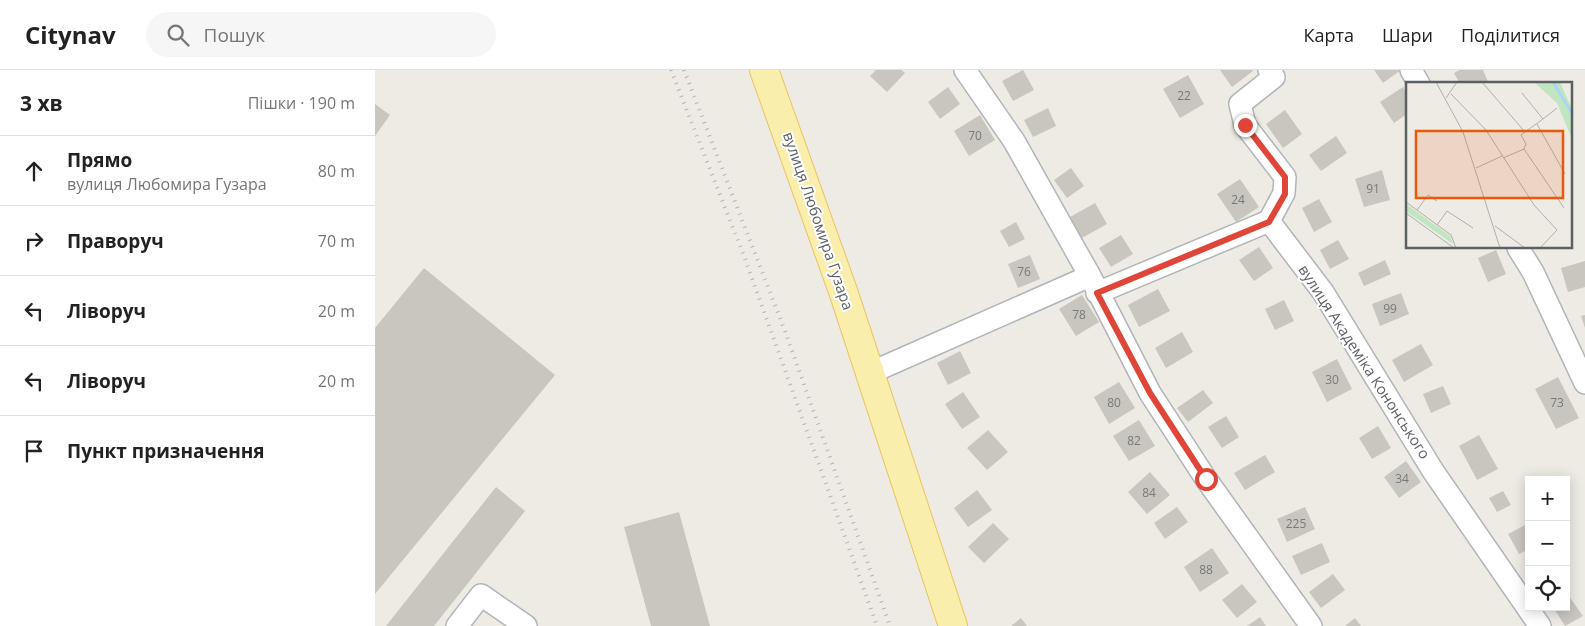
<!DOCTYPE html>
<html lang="uk">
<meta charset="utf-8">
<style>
:root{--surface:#fff;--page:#f6f6f6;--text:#222;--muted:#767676;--line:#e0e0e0}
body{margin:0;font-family:"Open Sans",sans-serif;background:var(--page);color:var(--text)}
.controls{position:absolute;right:15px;bottom:15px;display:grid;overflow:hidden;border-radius:0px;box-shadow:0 2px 12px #0003}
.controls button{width:45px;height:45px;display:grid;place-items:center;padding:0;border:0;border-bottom:1px solid var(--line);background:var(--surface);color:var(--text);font:25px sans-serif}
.stop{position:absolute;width:15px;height:15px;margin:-11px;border:4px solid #df4538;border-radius:50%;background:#fff}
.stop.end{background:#df4538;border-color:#fff;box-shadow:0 1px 5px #0008}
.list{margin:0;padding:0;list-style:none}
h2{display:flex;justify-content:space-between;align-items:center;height:65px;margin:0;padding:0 20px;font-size:21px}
h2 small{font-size:16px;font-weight:400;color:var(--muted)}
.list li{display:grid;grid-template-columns:32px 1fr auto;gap:15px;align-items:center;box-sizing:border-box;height:70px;padding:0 20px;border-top:1px solid var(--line)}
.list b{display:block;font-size:19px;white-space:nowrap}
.list p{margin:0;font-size:16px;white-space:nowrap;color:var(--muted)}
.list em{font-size:16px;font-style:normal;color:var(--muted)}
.icon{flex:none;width:28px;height:28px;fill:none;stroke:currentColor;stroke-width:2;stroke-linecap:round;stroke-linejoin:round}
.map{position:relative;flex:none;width:1210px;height:556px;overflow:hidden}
header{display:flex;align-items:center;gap:30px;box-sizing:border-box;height:70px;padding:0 25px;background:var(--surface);border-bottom:1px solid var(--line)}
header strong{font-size:24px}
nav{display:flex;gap:28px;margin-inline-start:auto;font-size:18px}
.search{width:350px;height:45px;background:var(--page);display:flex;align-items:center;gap:12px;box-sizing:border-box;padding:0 18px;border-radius:28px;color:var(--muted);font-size:19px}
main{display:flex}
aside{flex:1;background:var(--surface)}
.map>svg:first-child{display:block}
.building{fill:#c9c6c0}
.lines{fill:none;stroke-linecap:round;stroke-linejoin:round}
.minor-casing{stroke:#b1b4b8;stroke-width:24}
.major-casing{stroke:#e9c461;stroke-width:30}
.minor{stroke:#fff;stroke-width:21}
.major{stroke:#faeeac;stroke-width:28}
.rail{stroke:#b2b3b3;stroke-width:4;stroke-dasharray:1 6;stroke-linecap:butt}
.route{stroke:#df4538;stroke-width:6}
.labels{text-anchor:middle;stroke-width:4;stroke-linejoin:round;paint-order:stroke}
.number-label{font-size:12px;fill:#77797a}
.street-label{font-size:15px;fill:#5c5f63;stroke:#fff}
.inset-river{fill:none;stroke:#a7d5fa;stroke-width:2.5}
.inset-road{fill:none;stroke:#afafac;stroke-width:1}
.view{fill:#e8590c;fill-opacity:0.15;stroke:#e8590c;stroke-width:2.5}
.inset-edge{fill:none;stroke:#5c5f63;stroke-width:2.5}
</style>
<header>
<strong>Citynav</strong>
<div class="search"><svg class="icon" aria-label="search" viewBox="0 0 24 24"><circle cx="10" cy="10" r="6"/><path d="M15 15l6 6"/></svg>Пошук</div>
<nav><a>Карта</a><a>Шари</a><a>Поділитися</a></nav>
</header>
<main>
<aside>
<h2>3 хв<small>Пішки · 190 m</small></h2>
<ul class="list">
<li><svg class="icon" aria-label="ahead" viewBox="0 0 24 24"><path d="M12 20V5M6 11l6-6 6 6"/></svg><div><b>Прямо</b><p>вулиця Любомира Гузара</p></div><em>80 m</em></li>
<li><svg class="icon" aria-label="right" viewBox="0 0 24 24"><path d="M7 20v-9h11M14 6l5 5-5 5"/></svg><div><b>Праворуч</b></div><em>70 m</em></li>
<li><svg class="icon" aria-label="left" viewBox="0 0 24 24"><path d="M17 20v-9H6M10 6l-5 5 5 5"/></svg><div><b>Ліворуч</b></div><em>20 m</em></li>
<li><svg class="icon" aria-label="left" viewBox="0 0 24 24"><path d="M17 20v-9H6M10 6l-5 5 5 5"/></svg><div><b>Ліворуч</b></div><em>20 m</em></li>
<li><svg class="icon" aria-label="arrive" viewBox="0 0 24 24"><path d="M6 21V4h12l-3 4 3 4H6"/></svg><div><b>Пункт призначення</b></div></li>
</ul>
</aside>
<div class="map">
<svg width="1210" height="556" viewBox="0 0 1210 556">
<rect width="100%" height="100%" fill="#edebe4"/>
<path class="building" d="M501,0H526L530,3L512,22L495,6Z
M648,0L659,20L638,31L627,11Z
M845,0H877L878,1L857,17Z
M999,0H1026L1008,13Z
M1085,0H1108L1114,14H1085L1079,3Z
M813,5L829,34L805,48L788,19Z
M573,17L585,34L565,49L553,32Z
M1028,17L1032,24V44L1019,53L1005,32Z
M0,34L15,45L0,66Z
M673,38L681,56L658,67L649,50Z
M910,40L927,64L908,78L891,54Z
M605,45L620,70L594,86L579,61Z
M961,66L972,83L946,101L934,85Z
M696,98L709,116L692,128L679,110Z
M1007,100L1015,130L989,137L980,109Z
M865,109L884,137L861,152L842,124Z
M944,129L957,152L939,162L927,138Z
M720,133L732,154L707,168L695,147Z
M641,152L650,169L634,177L625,161Z
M746,165L758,184L736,197L724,178Z
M963,170L974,189L955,199L945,180Z
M884,177L898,198L879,211L864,190Z
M1121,180L1131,204L1113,212L1103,188Z
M655,185L665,209L643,218L633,194Z
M1010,190L1016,204L989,216L983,203Z
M1210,191V217L1193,222L1186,198Z
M49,198L180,305L0,524V258Z
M783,219L795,241L764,257L753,235Z
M1026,223L1034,244L1005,256L997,234Z
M707,225L724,252L701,266L684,239Z
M909,230L919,251L900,260L890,239Z
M1210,245V258L1206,246Z
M807,262L818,282L791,298L780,278Z
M1046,274L1058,295L1029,312L1017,290Z
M585,281L596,303L573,315L562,293Z
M962,289L977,319L952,332L937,302Z
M1183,307L1204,348L1181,359L1160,319Z
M744,312L760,338L734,354L719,327Z
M1068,316L1076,334L1056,343L1048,324Z
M828,320L838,333L813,352L802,338Z
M588,322L605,347L587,359L570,334Z
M851,346L864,367L847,378L833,357Z
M764,350L780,376L754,391L738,366Z
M1003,356L1016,378L997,389L984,368Z
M613,360L633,382L612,400L592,378Z
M1104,365L1123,399L1102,410L1084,376Z
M890,385L900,402L870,420L859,403Z
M1031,391L1046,412L1024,428L1009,407Z
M775,402L795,425L772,444L753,422Z
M121,417L150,441L59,556H11Z
M602,420L617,440L593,457L579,438Z
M1128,421L1136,435L1122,442L1114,428Z
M802,437L813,452L790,469L779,453Z
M930,437L940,459L912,472L902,449Z
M304,442L335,556H276L249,457Z
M618,453L634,469L609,493L593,477Z
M1154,453V479L1144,484L1133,464Z
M947,473L955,492L926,505L917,486Z
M837,478L854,503L825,522L809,497Z
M958,504L970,520L946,538L934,522Z
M867,514L882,532L862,548L847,530Z
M1191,522L1208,546L1190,556L1178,537H1191Z
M885,547L891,556H872Z
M646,548L652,556H636Z
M980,548L986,556H970Z"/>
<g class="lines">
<defs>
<path id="minor" d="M590,0L639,71L715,206L775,323L831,409L936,556
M894,0L899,7L865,34L870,55L910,107L909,123L894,151L948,222L1058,401L1165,556
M1036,0L1044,14
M1143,178L1158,202L1210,313
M722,223L894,151
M495,303L715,206
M82,556L106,525L151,556"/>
<path id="major" d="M389,0L469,224L578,556"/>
</defs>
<use href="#minor" class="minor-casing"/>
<use href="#major" class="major-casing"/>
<use href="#minor" class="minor"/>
<use href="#major" class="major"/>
<path class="rail" d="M296,0L369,186L502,556
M309,0L410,261L515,556"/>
</g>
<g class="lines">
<path class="route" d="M831,409L775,323L722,223L894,152L910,124V107L870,55"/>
</g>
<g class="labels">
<g class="number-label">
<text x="809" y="30">22</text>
<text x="600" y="70">70</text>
<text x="998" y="123">91</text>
<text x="863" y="134">24</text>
<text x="649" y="206">76</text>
<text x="1015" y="243">99</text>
<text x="704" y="249">78</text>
<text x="957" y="314">30</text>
<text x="739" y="337">80</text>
<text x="1182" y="337">73</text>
<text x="759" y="375">82</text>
<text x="1027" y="413">34</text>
<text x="774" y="427">84</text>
<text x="921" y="458">225</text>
<text x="831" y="504">88</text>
</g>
<g class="street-label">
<text transform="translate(443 151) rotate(71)" y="5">вулиця Любомира Гузара</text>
<text transform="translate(989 292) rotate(57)" y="5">вулиця Академіка Кононського</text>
</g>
</g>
<g transform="translate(1031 12)">
<rect width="166" height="166" fill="#edebe4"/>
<path d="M128,0H154L166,27V57L151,21ZM0,122L44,154L47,162L0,129Z" fill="#c1e4c1"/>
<path class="inset-river" d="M147,0L167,33"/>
<path class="inset-road" d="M30,0L57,50L94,166M76,0L119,50L115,53L120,62L118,67L158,126M116,11L137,37L119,50M45,12L80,48L128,123L151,148L134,166M40,16L51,0M137,37L151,26M131,42L159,92M97,76L118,67M70,86L96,74M0,120L45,153L50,166M11,128L22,113L31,119M0,131L48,166M31,143L41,129L67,146M89,144L119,166"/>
<path class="view" d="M10,49H157V116H10Z"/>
<rect width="166" height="166" class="inset-edge"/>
</g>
</svg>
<div class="controls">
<button>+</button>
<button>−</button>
<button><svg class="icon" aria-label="locate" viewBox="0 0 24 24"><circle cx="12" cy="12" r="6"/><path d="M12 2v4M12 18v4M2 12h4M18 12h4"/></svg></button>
</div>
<div class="stop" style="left:831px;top:409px"></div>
<div class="stop end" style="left:870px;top:55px"></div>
</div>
</main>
